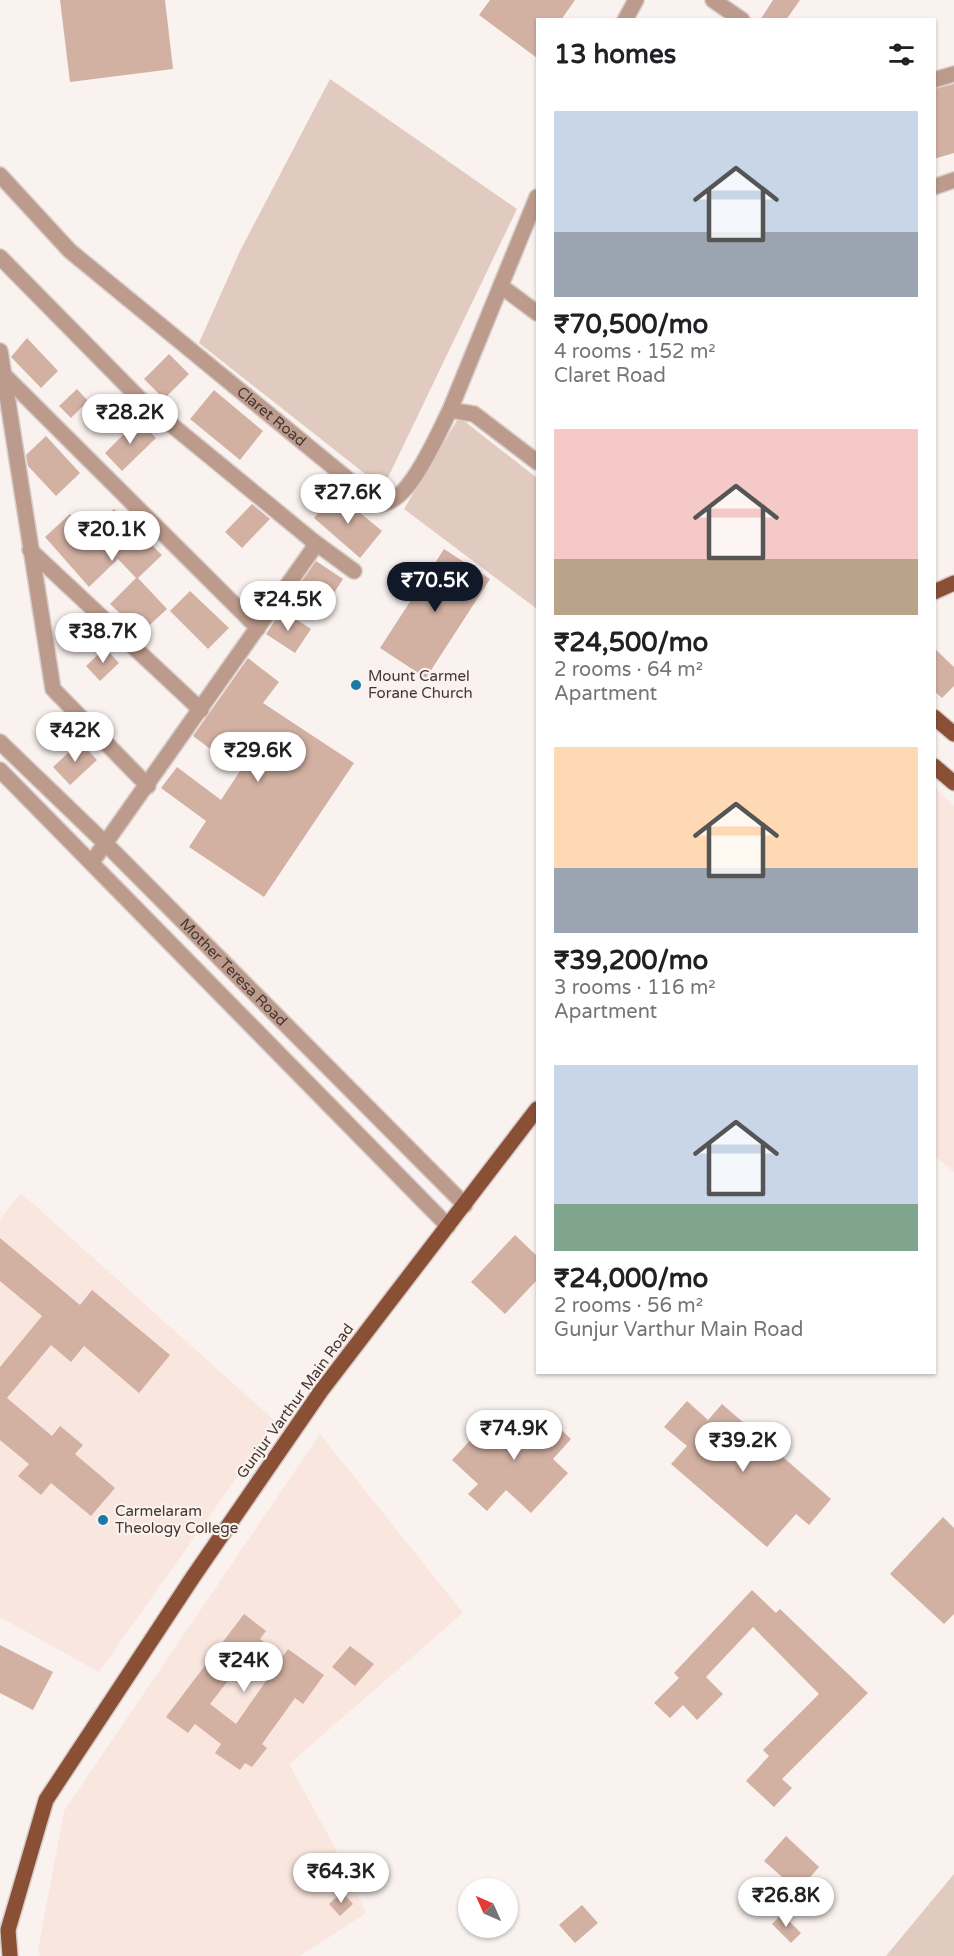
<!DOCTYPE html>
<html lang="en">
<head>
<meta charset="utf-8">
<style>
  :root { --surface:#fff; --page:#f2f2f2; --text:#202124; --muted:#757577; --accent:#111827 }
  body { margin:0; font-family:"Varela Round",sans-serif; background:var(--page); color:var(--text); height:100vh; display:flex; flex-direction:column; font-size:22px; white-space:nowrap }
  * { box-sizing:border-box; margin:0 }
  p { font-size:20px; color:var(--muted) }
  .icon { flex:none; width:33px; height:33px; fill:none; stroke:currentColor; stroke-width:2; stroke-linecap:round; stroke-linejoin:round }
  .map { position:relative; flex:1; overflow:hidden }
  .drawer { position:absolute; left:536px; top:18px; width:400px; height:1356px; display:flex; flex-direction:column; background:var(--surface); border-radius:0px; box-shadow:0 2px 4px #0004 }
  .drawer>* { flex:none }
  .needle { width:39px; rotate:315deg }
  .tools { position:absolute; left:458px; top:1878px; display:grid; gap:12px }
  .tools a { display:grid; place-items:center; width:60px; height:60px; border-radius:50%; background:var(--surface); box-shadow:0 2px 4px #0004; font-size:30px }
  .price { position:absolute; translate:-50% -51px; padding:0 14px; border-radius:21px; background:#fff; color:#222; font-size:20px; line-height:39px; filter:drop-shadow(0 2px 3px #0008) }
  .price::after { content:''; position:absolute; left:50%; top:36px; width:18px; height:14px; margin-left:-9px; background:inherit; clip-path:polygon(0 0,100% 0,50% 100%) }
  .price.selected { background:var(--accent); color:#fff }
  ul { padding:0; list-style:none }
  li { display:grid; align-content:center; gap:12px; height:318px; padding:0 18px }
  li span { display:grid; place-items:center; height:186px; border-radius:0px; color:#555 }
  li>.icon { margin-inline-start:auto }
  span .icon { width:108px; height:108px; fill:#fffc; stroke-width:1 }
  li b { font-size:26px }
  h2 { display:flex; justify-content:space-between; align-items:center; height:72px; padding:0 18px; font-size:26px }
  .map>svg:first-child { display:block }
</style>
</head>
<body>
<div class="map">
<svg width="954" height="1956" viewBox="0 0 954 1956">
  <rect width="100%" height="100%" fill="#faf2ef"/>
  <!-- built -->
  <g fill="#f9e6de">
    <polygon points="935,788 954,806 954,1172 935,1156"/>
    <polygon points="21,1193 276,1422 99,1672 0,1617 0,1219"/>
    <polygon points="320,1434 463,1613 289,1764 333,1844 366,1913 300,1956 40,1956 38,1950 64,1811"/>
  </g>
  <!-- green -->
  <g fill="#e1cabf">
    <polygon points="330,79 517,209 383,488 199,343 240,251"/>
    <polygon points="459,417 537,478 537,609 404,509"/>
    <polygon points="954,1874 954,1956 886,1956"/>
  </g>
  <!-- building -->
  <g fill="#d2b1a3" fill-rule="evenodd">
    <polygon points="60,0 165,0 173,69 70,82"/>
    <polygon points="490,0 575,0 561,20 537,20 537,58 479,15"/>
    <polygon points="773,0 800,0 786,20 760,20"/>
    <polygon points="954,84 954,153 934,159 934,89"/>
    <polygon points="27,338 58,371 41,388 11,357"/>
    <polygon points="169,354 189,374 164,399 144,379"/>
    <polygon points="77,389 88,401 71,418 59,406"/>
    <polygon points="214,390 263,431 240,460 190,419"/>
    <polygon points="138,420 156,438 122,471 105,453"/>
    <polygon points="46,436 80,473 56,496 28,466 26,455"/>
    <polygon points="335,492 382,531 360,558 314,518"/>
    <polygon points="252,504 270,519 242,548 225,532"/>
    <polygon points="114,509 162,555 138,578 167,609 141,633 110,604 136,578 118,559 89,587 45,537 70,514 89,533"/>
    <polygon points="444,549 490,579 426,678 380,648"/>
    <polygon points="316,561 343,579 330,599 302,581"/>
    <polygon points="190,591 229,628 208,649 170,611"/>
    <polygon points="282,610 311,629 295,653 266,634"/>
    <polygon points="105,648 119,663 100,681 86,666"/>
    <polygon points="934,648 954,667 954,686 942,698 934,691"/>
    <polygon points="248,658 279,682 263,703 354,763 264,897 189,847 206,821 161,788 177,767 221,800 240,771 193,736"/>
    <polygon points="80,742 97,760 70,785 53,767"/>
    <polygon points="515,1235 537,1256 537,1280 505,1314 471,1282"/>
    <polygon points="0,1238 80,1305 92,1290 170,1355 139,1393 84,1346 71,1362 51,1345 7,1398 52,1436 60,1426 83,1445 75,1454 115,1488 91,1516 51,1483 41,1495 18,1476 29,1464 0,1440 0,1367 42,1316 0,1281"/>
    <polygon points="687,1401 708,1420 722,1404 831,1499 809,1525 796,1514 767,1547 671,1464 687,1446 664,1427"/>
    <polygon points="498,1410 523,1433 542,1412 571,1439 553,1459 568,1473 531,1513 506,1490 487,1511 468,1494 478,1484 452,1460"/>
    <polygon points="943,1517 954,1528 954,1614 944,1624 890,1574"/>
    <polygon points="752,1590 776,1613 780,1609 868,1693 782,1779 792,1788 774,1807 746,1781 769,1756 763,1750 819,1694 753,1627 706,1677 723,1694 697,1720 683,1705 670,1718 654,1703 679,1678 674,1673"/>
    <path d="M244 1614 266 1631 260 1639 283 1656 288 1649 324 1675 303 1704 295 1698 262 1744 267 1748 252 1767 245 1763 240 1770 215 1753 221 1744 195 1724 188 1733 166 1717ZM244 1660 268 1678 236 1724 210 1704Z"/>
    <polygon points="0,1645 53,1672 33,1710 0,1693"/>
    <polygon points="350,1646 374,1664 355,1686 332,1667"/>
    <polygon points="786,1836 819,1867 798,1891 764,1861"/>
    <polygon points="342,1892 353,1904 340,1916 329,1904"/>
    <polygon points="582,1905 598,1923 575,1943 559,1925"/>
    <polygon points="782,1914 801,1933 791,1943 772,1924"/>
  </g>
  <g fill="none" stroke-linecap="round" stroke-linejoin="round">
    <!-- minor casing -->
    <g stroke="#d6ccc9" stroke-width="18">
      <g id="minor">
        <polyline points="713,0 742,20"/>
        <polyline points="625,20 636,0"/>
        <polyline points="934,80 954,74"/>
        <path id="s1" d="M0 175 70 251 377 503C407 510 438 433 450 410L474 414 537 462"/>
        <polyline points="934,187 954,180"/>
        <polyline points="0,257 140,399 313,541 313,549 92,862"/>
        <polyline points="501,286 537,313"/>
        <polyline points="0,351 53,689 148,786"/>
        <polyline points="4,375 258,628"/>
        <polyline points="450,410 537,197"/>
        <polyline points="313,541 354,571"/>
        <polyline points="30,550 201,710"/>
        <path id="s2" d="M0 742 106 844 465 1205"/>
        <polyline points="0,770 448,1226"/>
      </g>
    </g>
    <!-- major casing -->
    <g stroke="#d6ccc9" stroke-width="18">
      <g id="major">
        <polyline points="934,592 954,583"/>
        <polyline points="934,717 954,734"/>
        <polyline points="934,766 954,783"/>
        <polyline points="10,1956 8,1930 46,1800 193,1577 321,1391 537,1109"/>
      </g>
    </g>
    <!-- minor -->
    <use href="#minor" stroke="#bd9b8c" stroke-width="15"/>
    <!-- major -->
    <use href="#major" stroke="#8a5035" stroke-width="15"/>
  </g>
  <!-- markers -->
  <g fill="#1e78a6" stroke="#faf2ef" stroke-width="2">
    <circle cx="356" cy="685" r="6"/>
    <circle cx="103" cy="1520" r="6"/>
  </g>
  <g text-anchor="middle" dominant-baseline="central" stroke-width="4.5" stroke-linejoin="round" paint-order="stroke">
    <!-- street labels -->
    <g font-size="15" fill="#453630" stroke="#faf2ef">
      <text stroke="none"><textPath href="#s1" startOffset="364">Claret Road</textPath></text>
      <text stroke="none"><textPath href="#s2" startOffset="328">Mother Teresa Road</textPath></text>
      <text transform="translate(295 1401) rotate(-54)">Gunjur Varthur Main Road</text>
    </g>
    <!-- poi labels -->
    <g font-size="15" fill="#453630" stroke="#faf2ef" text-anchor="start">
      <text x="368" y="676">Mount Carmel<tspan x="368" dy="17">Forane Church</tspan></text>
      <text x="115" y="1511">Carmelaram<tspan x="115" dy="17">Theology College</tspan></text>
    </g>
  </g>
</svg>
<div class="tools">
<a><svg class="needle" viewBox="-14 -14 28 28"><path d="M0-13l5 13h-10z" fill="#e53935"/><path d="M0 13l5-13h-10z" fill="#757577"/></svg></a>
</div>
<b class="price" style="left:130px;top:445px">₹28.2K</b>
<b class="price" style="left:348px;top:525px">₹27.6K</b>
<b class="price" style="left:112px;top:562px">₹20.1K</b>
<b class="price selected" style="left:435px;top:613px">₹70.5K</b>
<b class="price" style="left:288px;top:632px">₹24.5K</b>
<b class="price" style="left:103px;top:664px">₹38.7K</b>
<b class="price" style="left:75px;top:763px">₹42K</b>
<b class="price" style="left:258px;top:783px">₹29.6K</b>
<b class="price" style="left:514px;top:1461px">₹74.9K</b>
<b class="price" style="left:743px;top:1473px">₹39.2K</b>
<b class="price" style="left:244px;top:1693px">₹24K</b>
<b class="price" style="left:341px;top:1904px">₹64.3K</b>
<b class="price" style="left:786px;top:1928px">₹26.8K</b>
<section class="drawer">
<h2>13 homes<svg class="icon" aria-label="filters" viewBox="0 0 24 24"><path d="M4 7h16M4 17h16"/><circle cx="9" cy="7" r="2"/><circle cx="15" cy="17" r="2"/></svg></h2>
<ul>
<li><span style="background:linear-gradient(#c9d6e8 65%,#9aa5b1 0)"><svg class="icon" aria-label="home" viewBox="0 0 24 24"><path d="M3 11l9-7 9 7M6 9v11h12V9"/></svg></span><div><b>₹70,500/mo</b><p>4 rooms · 152 m²</p><p>Claret Road</p></div></li>
<li><span style="background:linear-gradient(#f6c9c9 70%,#b9a48a 0)"><svg class="icon" aria-label="home" viewBox="0 0 24 24"><path d="M3 11l9-7 9 7M6 9v11h12V9"/></svg></span><div><b>₹24,500/mo</b><p>2 rooms · 64 m²</p><p>Apartment</p></div></li>
<li><span style="background:linear-gradient(#ffd9b3 65%,#9aa5b1 0)"><svg class="icon" aria-label="home" viewBox="0 0 24 24"><path d="M3 11l9-7 9 7M6 9v11h12V9"/></svg></span><div><b>₹39,200/mo</b><p>3 rooms · 116 m²</p><p>Apartment</p></div></li>
<li><span style="background:linear-gradient(#c9d6e8 75%,#7fa58c 0)"><svg class="icon" aria-label="home" viewBox="0 0 24 24"><path d="M3 11l9-7 9 7M6 9v11h12V9"/></svg></span><div><b>₹24,000/mo</b><p>2 rooms · 56 m²</p><p>Gunjur Varthur Main Road</p></div></li>
</ul>
</section>
</div>
</body>
</html>
